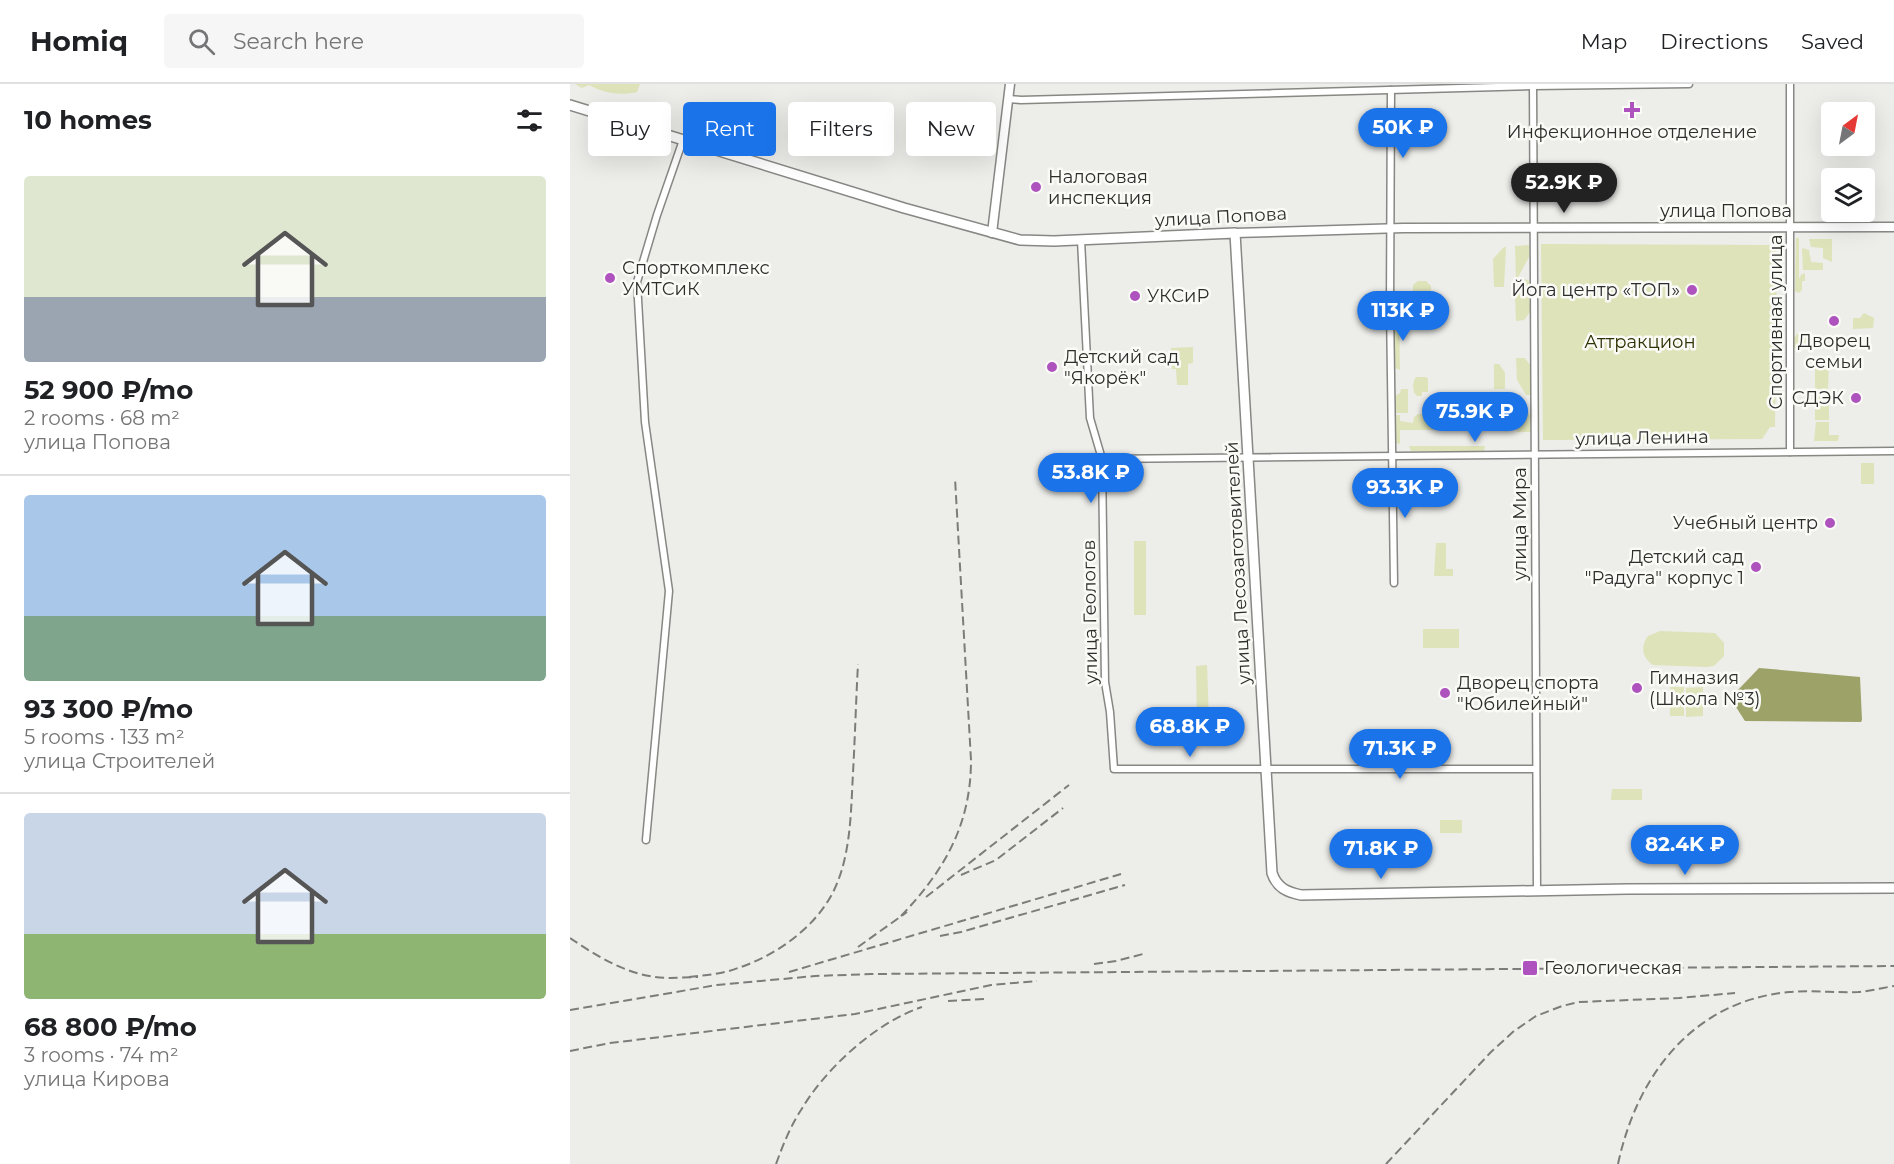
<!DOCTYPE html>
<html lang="en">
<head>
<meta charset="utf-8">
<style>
  :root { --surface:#fff; --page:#f6f6f6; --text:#202124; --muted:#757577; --line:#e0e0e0; --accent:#1a73e8 }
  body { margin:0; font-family:Montserrat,sans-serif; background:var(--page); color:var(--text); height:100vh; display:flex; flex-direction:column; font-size:22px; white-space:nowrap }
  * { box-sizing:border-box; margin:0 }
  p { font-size:20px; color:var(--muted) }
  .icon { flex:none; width:33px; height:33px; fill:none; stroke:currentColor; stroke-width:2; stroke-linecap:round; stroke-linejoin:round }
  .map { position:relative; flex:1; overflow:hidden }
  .details { display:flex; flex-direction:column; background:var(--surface); width:570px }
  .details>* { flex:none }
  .guide { position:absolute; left:18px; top:18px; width:570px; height:54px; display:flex; gap:12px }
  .needle { width:39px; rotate:32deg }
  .buttons { position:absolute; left:1251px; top:18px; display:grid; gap:12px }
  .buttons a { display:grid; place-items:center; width:54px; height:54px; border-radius:6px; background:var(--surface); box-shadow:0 6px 24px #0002; font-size:30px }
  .price { position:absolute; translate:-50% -51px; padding:0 14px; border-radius:21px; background:var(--accent); color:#fff; font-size:20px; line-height:39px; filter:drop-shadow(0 2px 3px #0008) }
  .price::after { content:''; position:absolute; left:50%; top:36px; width:18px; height:14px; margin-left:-9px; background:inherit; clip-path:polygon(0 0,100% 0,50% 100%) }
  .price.current { background:#222; color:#fff }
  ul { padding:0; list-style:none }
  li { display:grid; align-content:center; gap:12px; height:318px; padding:0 24px }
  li+li { border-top:2px solid var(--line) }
  li span { display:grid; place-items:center; height:186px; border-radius:6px; color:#555 }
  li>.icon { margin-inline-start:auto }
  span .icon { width:108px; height:108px; fill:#fffc; stroke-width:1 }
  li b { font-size:26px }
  h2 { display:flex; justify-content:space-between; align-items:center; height:72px; padding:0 24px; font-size:26px }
  .pill { padding:0 21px; border-radius:6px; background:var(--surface); box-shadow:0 6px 24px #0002; font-size:21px; line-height:54px }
  .pill.current { background:var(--accent); color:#fff }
  header { display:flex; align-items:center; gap:36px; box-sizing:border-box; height:84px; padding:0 30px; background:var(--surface); border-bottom:2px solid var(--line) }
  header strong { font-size:28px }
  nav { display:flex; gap:33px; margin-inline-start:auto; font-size:21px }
  .search { width:420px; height:54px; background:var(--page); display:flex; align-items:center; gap:15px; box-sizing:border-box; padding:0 21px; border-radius:6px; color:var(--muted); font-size:22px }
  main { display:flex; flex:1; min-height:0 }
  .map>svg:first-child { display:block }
</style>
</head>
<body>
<header>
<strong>Homiq</strong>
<div class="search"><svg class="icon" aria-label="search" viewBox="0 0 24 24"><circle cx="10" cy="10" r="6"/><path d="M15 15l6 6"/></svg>Search here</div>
<nav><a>Map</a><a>Directions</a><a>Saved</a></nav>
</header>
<main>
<section class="details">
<h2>10 homes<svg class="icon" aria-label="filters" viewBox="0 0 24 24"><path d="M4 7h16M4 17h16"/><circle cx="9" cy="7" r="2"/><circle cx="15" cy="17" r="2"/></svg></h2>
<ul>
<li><span style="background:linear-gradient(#dfe7d0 65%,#9aa5b1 0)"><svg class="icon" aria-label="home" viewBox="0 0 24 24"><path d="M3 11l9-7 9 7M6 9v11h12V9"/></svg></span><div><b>52 900 ₽/mo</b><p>2 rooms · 68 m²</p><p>улица Попова</p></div></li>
<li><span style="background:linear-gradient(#a9c7e8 65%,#7fa58c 0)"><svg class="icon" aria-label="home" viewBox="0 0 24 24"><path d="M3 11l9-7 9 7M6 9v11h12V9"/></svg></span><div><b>93 300 ₽/mo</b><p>5 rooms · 133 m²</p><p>улица Строителей</p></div></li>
<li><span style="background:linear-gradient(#c9d6e8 65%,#8fb573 0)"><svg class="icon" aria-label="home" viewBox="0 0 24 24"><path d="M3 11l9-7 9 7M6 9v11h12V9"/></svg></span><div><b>68 800 ₽/mo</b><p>3 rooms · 74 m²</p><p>улица Кирова</p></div></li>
</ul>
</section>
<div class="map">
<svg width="1324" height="1080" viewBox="0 0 1324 1080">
  <rect width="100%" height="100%" fill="#ededea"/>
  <!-- green -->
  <g fill="#dfe3b9">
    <path d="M5 0H70L67 8C51 12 33 9 19 1L12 4Z"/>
    <polygon points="1226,154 1229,154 1229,195 1231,191 1235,189 1235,197 1232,197 1232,206 1229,209 1225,207"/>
    <polygon points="1239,155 1262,155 1262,178 1253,174 1253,164 1241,163"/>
    <polygon points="971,160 1199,161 1207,168 1205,343 1200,343 1192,355 973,356"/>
    <polygon points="959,161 959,173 946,197 945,162"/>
    <polygon points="934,163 936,163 934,203 924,203 923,175"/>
    <polygon points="1232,164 1239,166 1241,178 1253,179 1253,186 1233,186"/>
    <polygon points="955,195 959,197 960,228 954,236 946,237 945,211"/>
    <polygon points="848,197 856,197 861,202 861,215 857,221 846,220 843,216 843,201"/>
    <polygon points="829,227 830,286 825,284 825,229"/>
    <polygon points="1294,229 1304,234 1303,244 1283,245 1283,234 1290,234"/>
    <polygon points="1227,250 1240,250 1240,266 1224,264 1224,254"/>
    <polygon points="623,263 623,279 618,280 618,301 607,301 606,285 602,285 601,264"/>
    <polygon points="946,274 955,274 960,281 961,311 956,311 947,296"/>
    <polygon points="1245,276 1259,278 1258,305 1245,305"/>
    <polygon points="924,280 929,280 935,289 935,305 924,305"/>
    <path d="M846 293H856L858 295V308H852V312H847C842 308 842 298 846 293Z"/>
    <polygon points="831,305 838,305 838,329 826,329 825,312 830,309"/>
    <polygon points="947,311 961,333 961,348 947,348"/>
    <polygon points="1245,312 1259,313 1259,336 1245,336"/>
    <polygon points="925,313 935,313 937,349 925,337"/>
    <polygon points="848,330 875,330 882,336 899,336 899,346 830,346 830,360 826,359 826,331 830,331 830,337 843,339 844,333"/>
    <polygon points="1246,338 1259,338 1259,351 1269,351 1268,357 1244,357"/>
    <polygon points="839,362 915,362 914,367 841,367"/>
    <rect x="1291" y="379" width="13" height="21"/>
    <rect x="564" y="457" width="12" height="74"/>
    <polygon points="866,459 876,459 876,485 883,485 883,492 864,492"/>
    <rect x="853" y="545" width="36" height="19"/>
    <path d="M1090 547 1145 549 1154 559V572L1144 582 1137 583 1083 581C1072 573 1070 563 1078 552Z"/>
    <polygon points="637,581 639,637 627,637 626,582"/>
    <rect x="1100" y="603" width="14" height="29"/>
    <polygon points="1133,603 1133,632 1116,633 1116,604"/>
    <polygon points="1042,705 1072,705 1072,716 1041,716"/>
    <rect x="870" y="736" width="22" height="13"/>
  </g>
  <!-- water -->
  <polygon fill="#9da269" points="1189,584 1290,593 1292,636 1291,638 1175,637 1166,623 1167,607"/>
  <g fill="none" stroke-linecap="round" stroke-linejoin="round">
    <!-- minor casing -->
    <g stroke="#878784" stroke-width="9">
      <g id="minor">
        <polyline points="963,0 967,807"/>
        <polyline points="1220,0 1220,368"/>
        <polyline points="821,6 820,223 824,499"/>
        <polyline points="438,15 451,16 963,2 1119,0"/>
        <polyline points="511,156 520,334 532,375 535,598 540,628 544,685 965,685"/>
        <polyline points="532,375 1324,367"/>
        <polyline points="76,756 99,507 75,338 67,198 87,131 113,56"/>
      </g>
    </g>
    <!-- tertiary casing -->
    <g stroke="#878784" stroke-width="11">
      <g id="tertiary">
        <polyline points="422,149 440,0"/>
        <polyline points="665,149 833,144 1324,143"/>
      </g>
    </g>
    <!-- secondary casing -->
    <g stroke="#878784" stroke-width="12">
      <path id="secondary" d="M0 21 334 124 450 156 484 157 665 149 702 789C707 804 717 808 731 811L1057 805 1324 804"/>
    </g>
    <!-- minor -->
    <use href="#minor" stroke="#fff" stroke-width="6"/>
    <!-- tertiary -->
    <use href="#tertiary" stroke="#fff" stroke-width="8"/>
    <!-- secondary -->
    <use href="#secondary" stroke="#fff" stroke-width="9"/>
    <!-- rail -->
    <g stroke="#7c7c7a" stroke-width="2" stroke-dasharray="9 4.5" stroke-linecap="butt">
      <polyline points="391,791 426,776 493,724"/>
      <polyline points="356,813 499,701"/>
      <path d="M331 832C375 786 401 740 401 676L385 394"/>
      <polyline points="370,852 391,848 555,801"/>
      <path d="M0 854C25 871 54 889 85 893 100 895 114 893 128 893"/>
      <polyline points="288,863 337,828"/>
      <polyline points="524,880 546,877 573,870"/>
      <polyline points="219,888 551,790"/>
      <path d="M119 893C136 891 153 890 168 884 210 870 252 839 268 797 281 763 281 725 283 689 285 653 286 616 288 580"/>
      <polyline points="378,917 414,915"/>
      <polyline points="0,926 147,901 245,892 301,890 1324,882"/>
      <polyline points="0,967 40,959 285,930 421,901 467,897"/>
      <path d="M206 1080C213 1061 220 1043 231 1026 256 984 305 939 352 923"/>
      <polyline points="816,1080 921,968 944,947 966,932 992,922 1009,918 1109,914 1165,909"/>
      <path d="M1048 1080C1067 991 1123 917 1219 908 1242 906 1265 909 1288 908 1300 907 1312 904 1324 902"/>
    </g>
  </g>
  <!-- markers -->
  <g fill="#ae52bd" stroke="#fafbf7" stroke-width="2">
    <path d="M1059 17h6v6h6v6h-6v6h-6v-6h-6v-6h6z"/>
    <circle cx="466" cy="103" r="6"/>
    <circle cx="40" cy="194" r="6"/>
    <circle cx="1122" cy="206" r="6"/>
    <circle cx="565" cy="212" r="6"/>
    <circle cx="1264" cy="237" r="6"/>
    <circle cx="482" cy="283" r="6"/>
    <circle cx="1286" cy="314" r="6"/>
    <circle cx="1260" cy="439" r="6"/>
    <circle cx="1186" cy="483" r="6"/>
    <circle cx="1067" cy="604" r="6"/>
    <circle cx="875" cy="609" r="6"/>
    <rect x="952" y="876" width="16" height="16" rx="3"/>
  </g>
  <g text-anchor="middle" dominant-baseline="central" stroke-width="5" stroke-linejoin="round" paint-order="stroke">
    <!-- poi labels -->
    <g font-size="18" fill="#2d2d2c" stroke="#fafbf7" text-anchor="start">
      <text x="1062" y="48" text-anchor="middle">Инфекционное отделение</text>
      <text x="478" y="93">Налоговая<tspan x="478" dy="21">инспекция</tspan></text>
      <text x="52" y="184">Спорткомплекс<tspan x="52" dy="21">УМТСиК</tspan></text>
      <text x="1110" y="206" text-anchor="end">Йога центр «ТОП»</text>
      <text x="577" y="212">УКСиР</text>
      <text x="1264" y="257" text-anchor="middle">Дворец<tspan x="1264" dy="21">семьи</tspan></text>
      <text x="494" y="273">Детский сад<tspan x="494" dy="21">"Якорёк"</tspan></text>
      <text x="1274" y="314" text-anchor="end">СДЭК</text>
      <text x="1248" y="439" text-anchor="end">Учебный центр</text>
      <text x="1174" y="473" text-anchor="end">Детский сад<tspan x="1174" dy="21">"Радуга" корпус 1</tspan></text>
      <text x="1079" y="594">Гимназия<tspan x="1079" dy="21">(Школа №3)</tspan></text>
      <text x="887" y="599">Дворец спорта<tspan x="887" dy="21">"Юбилейный"</tspan></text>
      <text x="974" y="884">Геологическая</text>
    </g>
    <!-- street labels -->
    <g font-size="18" fill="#2d2d2c" stroke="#fafbf7">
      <text x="1156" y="127">улица Попова</text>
      <text transform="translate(651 133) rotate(-3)">улица Попова</text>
      <text transform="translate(1206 238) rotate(-90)">Спортивная улица</text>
      <text transform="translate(1072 354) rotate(-1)">улица Ленина</text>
      <text transform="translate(950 440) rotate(-90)">улица Мира</text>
      <text transform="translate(668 479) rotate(-93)">улица Лесозаготовителей</text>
      <text transform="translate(520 528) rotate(-91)">улица Геологов</text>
    </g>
    <!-- park labels -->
    <g font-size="18" fill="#303204" stroke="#fafbf7">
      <text x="1070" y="258">Аттракцион</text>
    </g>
  </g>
</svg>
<div class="buttons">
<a><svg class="needle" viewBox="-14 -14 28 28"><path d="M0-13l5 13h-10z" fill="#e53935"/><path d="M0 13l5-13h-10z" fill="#757577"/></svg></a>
<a><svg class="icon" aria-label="layers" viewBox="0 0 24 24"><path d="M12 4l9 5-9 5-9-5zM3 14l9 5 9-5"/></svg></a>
</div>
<b class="price" style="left:833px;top:75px">50K ₽</b>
<b class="price current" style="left:994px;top:130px">52.9K ₽</b>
<b class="price" style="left:833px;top:258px">113K ₽</b>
<b class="price" style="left:905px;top:359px">75.9K ₽</b>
<b class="price" style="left:521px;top:420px">53.8K ₽</b>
<b class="price" style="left:835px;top:435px">93.3K ₽</b>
<b class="price" style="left:620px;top:674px">68.8K ₽</b>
<b class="price" style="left:830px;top:696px">71.3K ₽</b>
<b class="price" style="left:1115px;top:792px">82.4K ₽</b>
<b class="price" style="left:811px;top:796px">71.8K ₽</b>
<div class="guide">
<a class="pill">Buy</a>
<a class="pill current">Rent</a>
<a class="pill">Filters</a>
<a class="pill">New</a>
</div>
</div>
</main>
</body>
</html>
